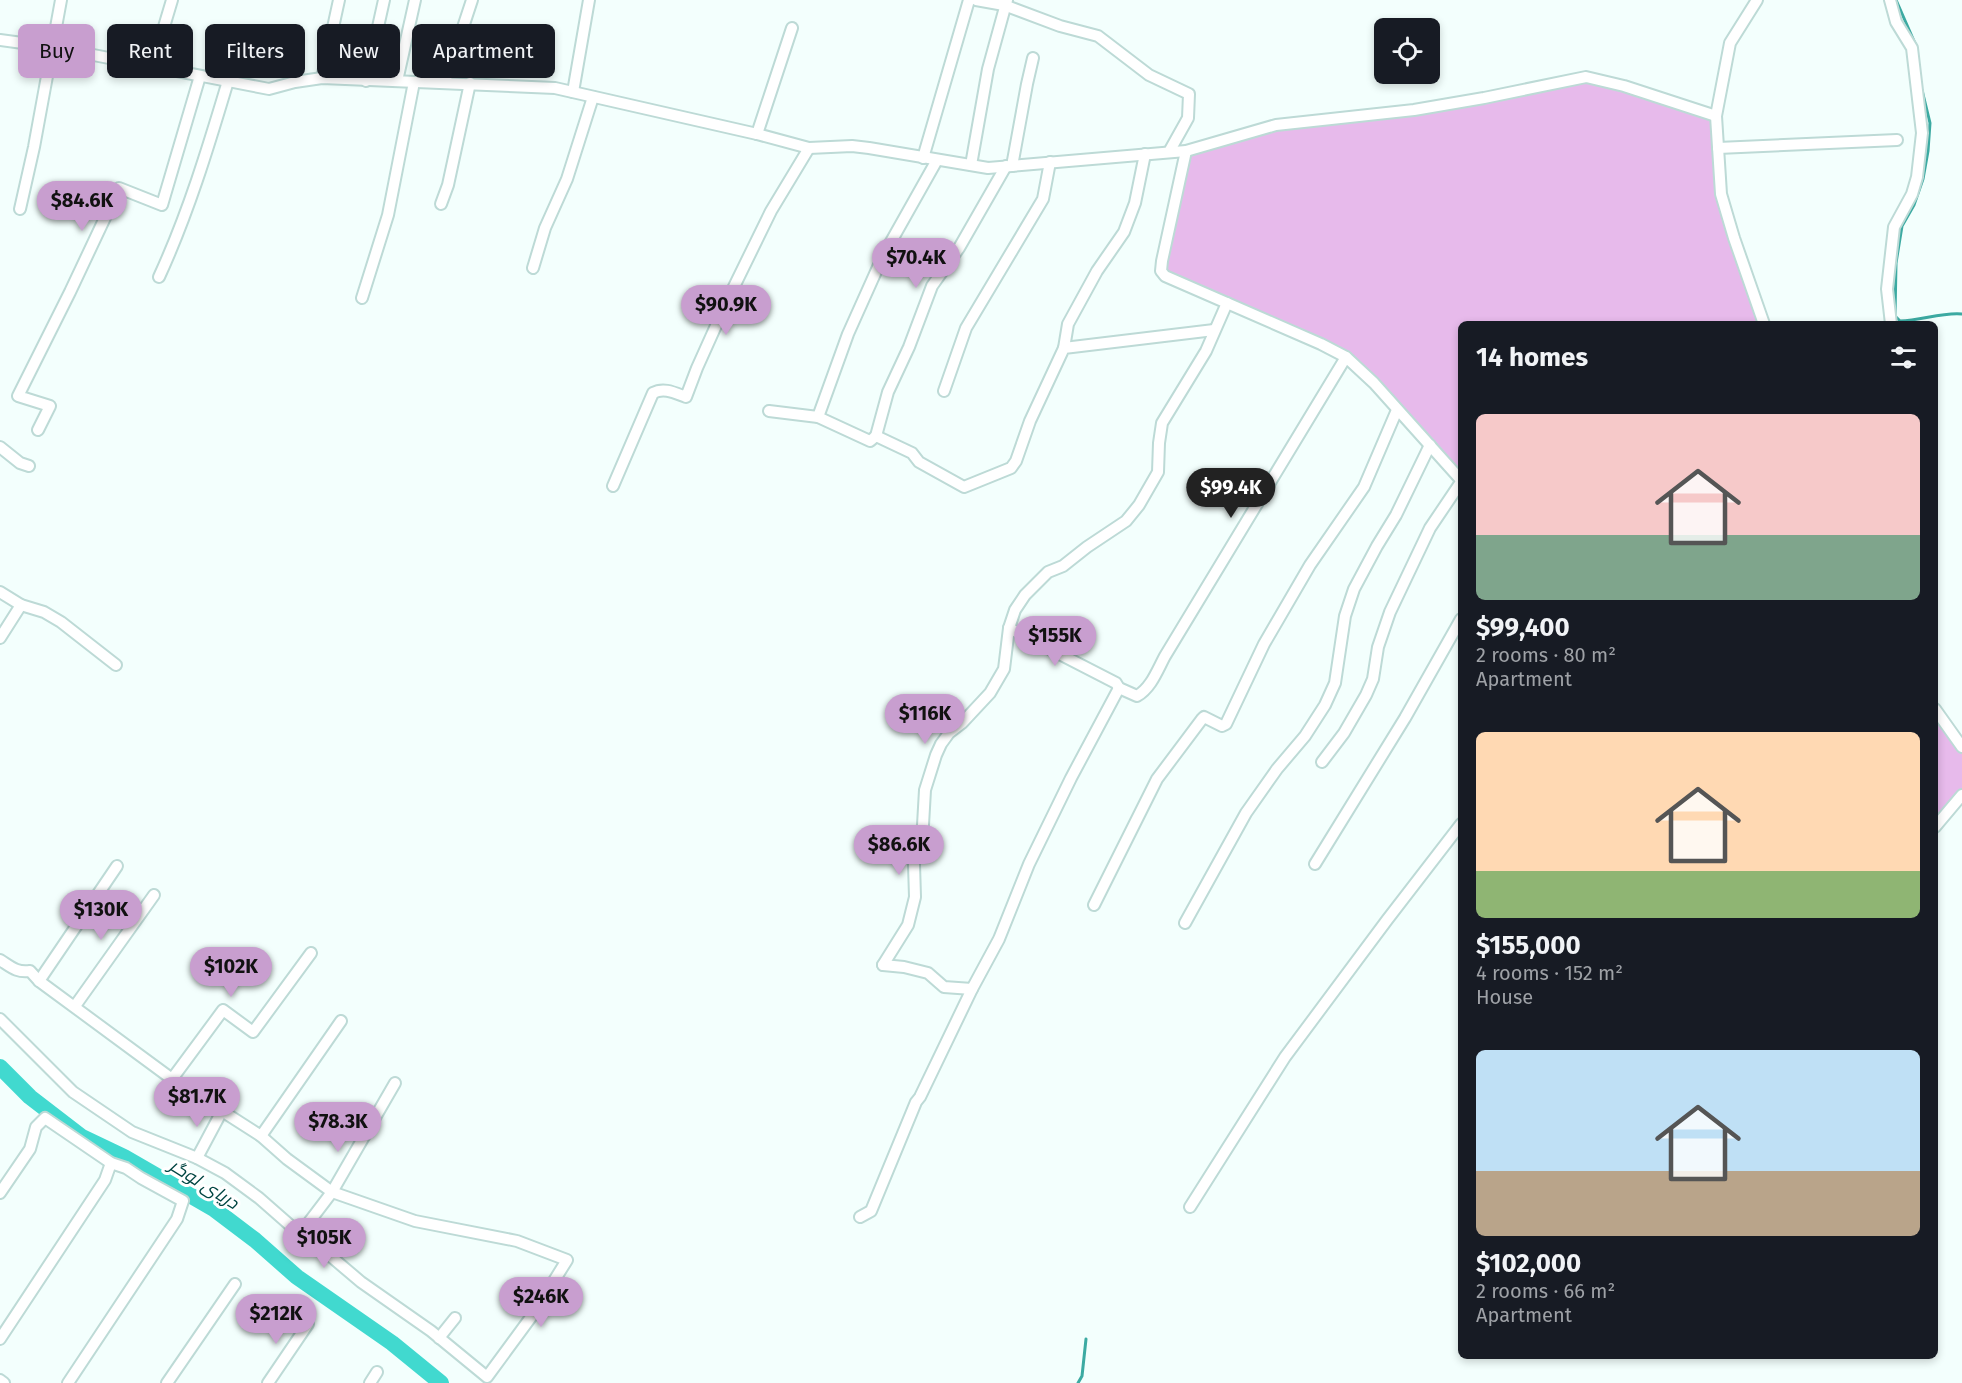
<!DOCTYPE html>
<html lang="en">
<head>
<meta charset="utf-8">
<style>
  :root { --surface:#171b24; --page:#20242c; --text:#f1f3f6; --muted:#9ea1a6; --accent:#c89ecf }
  body { margin:0; font-family:"Fira Sans",Cairo,sans-serif; background:var(--page); color:var(--text); height:100vh; display:flex; flex-direction:column; font-size:22px; white-space:nowrap }
  * { box-sizing:border-box; margin:0 }
  p { font-size:20px; color:var(--muted) }
  .icon { flex:none; width:33px; height:33px; fill:none; stroke:currentColor; stroke-width:2; stroke-linecap:round; stroke-linejoin:round }
  .map { position:relative; flex:1; overflow:hidden }
  .drawer { position:absolute; left:1458px; top:321px; width:480px; height:1038px; display:flex; flex-direction:column; background:var(--surface); border-radius:9px; box-shadow:0 3px 9px #0003 }
  .drawer>* { flex:none }
  .hud { position:absolute; left:18px; top:24px; width:570px; height:54px; display:flex; gap:12px }
  .controls { position:absolute; left:1374px; top:18px; display:grid; gap:12px }
  .controls a { display:grid; place-items:center; width:66px; height:66px; border-radius:9px; background:var(--surface); box-shadow:0 3px 9px #0003; font-size:30px }
  .price { position:absolute; translate:-50% -51px; padding:0 14px; border-radius:21px; background:var(--accent); color:#111; font-size:20px; line-height:39px; filter:drop-shadow(0 2px 3px #0008) }
  .price::after { content:''; position:absolute; left:50%; top:36px; width:18px; height:14px; margin-left:-9px; background:inherit; clip-path:polygon(0 0,100% 0,50% 100%) }
  .price.selected { background:#222; color:#fff }
  ul { padding:0; list-style:none }
  li { display:grid; align-content:center; gap:12px; height:318px; padding:0 18px }
  li span { display:grid; place-items:center; height:186px; border-radius:9px; color:#555 }
  li>.icon { margin-inline-start:auto }
  span .icon { width:108px; height:108px; fill:#fffc; stroke-width:1 }
  li b { font-size:26px }
  h2 { display:flex; justify-content:space-between; align-items:center; height:72px; padding:0 18px; font-size:26px }
  .tag { padding:0 21px; border-radius:9px; background:var(--surface); box-shadow:0 3px 9px #0003; font-size:21px; line-height:54px }
  .tag.selected { background:var(--accent); color:#111 }
  .map>svg:first-child { display:block }
</style>
</head>
<body>
<div class="map">
<svg width="1962" height="1383" viewBox="0 0 1962 1383">
  <rect width="100%" height="100%" fill="#f3fffd"/>
  <!-- green -->
  <g fill="#e7baeb">
    <polygon points="1586,77 1716,116 1721,194 1764,324 1461,324 1461,480 1346,357 1165,276 1186,151 1254,131 1414,110"/>
    <polygon points="1935,709 1962,747 1962,795 1935,827"/>
  </g>
  <g fill="none" stroke-linecap="round" stroke-linejoin="round">
    <!-- stream -->
    <g stroke="#3caaa2" stroke-width="3">
      <polyline points="1896,0 1917,48"/>
      <path d="M1922 90 1930 123 1928 151 1923 179 1914 205 1902 226 1896 263 1895 316 1900 321C1921 321 1941 312 1962 314"/>
      <polyline points="1078,1383 1082,1376 1086,1339"/>
    </g>
    <!-- river -->
    <polyline stroke="#41d9cf" stroke-width="16" points="0,1067 30,1097 82,1137 124,1157 214,1209 255,1240 297,1277 392,1343 441,1383"/>
    <!-- street casing -->
    <g stroke="#bddad6" stroke-width="14">
      <g id="street">
        <polyline points="976,0 1004,5 1060,26 1098,36 1149,75 1189,94 1188,118 1169,152"/>
        <polyline points="1757,0 1730,43 1716,116 1721,194 1734,238 1764,324"/>
        <polyline points="1890,0 1896,22 1912,48 1922,133 1917,177 1912,194 1894,227 1887,289 1891,324"/>
        <polyline points="0,40 52,47 269,89 295,82 322,78 555,88 757,134 809,148 852,146 869,148 988,168 1186,151 1276,125 1414,110 1484,98 1586,77 1624,86 1716,116"/>
        <polyline points="152,67 172,0"/>
        <polyline points="322,78 339,0"/>
        <polyline points="366,81 384,0"/>
        <polyline points="397,81 415,0"/>
        <polyline points="445,82 472,0"/>
        <polyline points="573,92 589,0"/>
        <polyline points="757,134 792,28"/>
        <polyline points="1718,148 1897,140"/>
        <polyline points="1186,151 1162,261 1161,271 1165,276 1321,344 1346,357 1374,383 1461,480"/>
        <polyline points="923,158 969,0"/>
        <polyline points="971,165 988,69 1007,0"/>
        <polyline points="1012,166 1027,84 1033,58"/>
        <polyline points="441,204 448,185 470,83"/>
        <polyline points="20,209 34,147 61,0"/>
        <polyline points="533,268 545,228 567,179 593,97"/>
        <path d="M159 277C188 214 208 148 228 81"/>
        <polyline points="362,298 388,215 414,82"/>
        <polyline points="1064,348 1068,324 1097,271 1124,232 1135,203 1145,154"/>
        <polyline points="944,391 966,328 1043,199 1050,162"/>
        <polyline points="769,411 818,417 870,441 876,436 912,453 919,462 964,487 1011,468 1016,461 1030,421 1064,348 1214,330"/>
        <polyline points="818,417 848,334 883,256 937,160"/>
        <polyline points="38,430 50,406 18,396 70,292 119,188 162,205 200,76"/>
        <polyline points="876,436 888,392 909,347 932,286 959,248 1006,166"/>
        <polyline points="0,447 20,463 29,466"/>
        <path d="M613 486 653 393C664 387 675 393 686 397L697 368 728 299 771 211 809 148"/>
        <polyline points="0,592 21,605 44,612 61,622 116,665"/>
        <path d="M1009 628 1116 683 1119 688 1137 696C1151 688 1157 671 1165 656L1346 357"/>
        <polyline points="0,638 21,605"/>
        <polyline points="1935,709 1962,747"/>
        <polyline points="1322,762 1344,733 1366,695 1373,679 1378,647 1390,612 1430,528 1461,482"/>
        <polyline points="1935,827 1962,795"/>
        <polyline points="1315,864 1405,718 1461,619"/>
        <polyline points="1094,905 1157,779 1202,719 1204,717 1222,726 1226,724 1264,644 1310,565 1364,487 1397,410"/>
        <polyline points="1185,923 1246,813 1277,769 1305,736 1325,705 1335,683 1345,616 1354,589 1377,546 1396,515 1430,445"/>
        <path d="M0 960C11 967 17 973 30 971L39 981 172 1079 261 1136 287 1159 332 1192 415 1221 517 1241 567 1260 534 1313 487 1377 431 1331 361 1282 328 1254 300 1234 259 1198 225 1173 197 1158 132 1132 73 1092 0 1019"/>
        <polyline points="883,965 908,925 915,897 914,864 923,825 925,790 936,755 941,744 949,733 962,723 990,693 1004,669 1009,628 1015,610 1025,595 1048,572 1063,566 1087,547 1126,521 1139,505 1158,472 1159,443 1162,423 1206,351 1227,303"/>
        <polyline points="883,965 904,967 928,973 944,987 972,989"/>
        <polyline points="39,981 117,866"/>
        <polyline points="75,1006 154,895"/>
        <polyline points="172,1079 223,1010 253,1032 311,953"/>
        <polyline points="261,1136 341,1021"/>
        <polyline points="197,1158 222,1111"/>
        <polyline points="0,1193 30,1149 36,1127 45,1118 111,1163 126,1168 141,1178 183,1201 177,1219 68,1383"/>
        <polyline points="1190,1207 1285,1057 1387,920 1461,824"/>
        <polyline points="860,1217 871,1211 916,1102 920,1097 972,989 999,939 1029,864 1071,778 1119,688"/>
        <polyline points="300,1234 332,1192 395,1083"/>
        <polyline points="439,1338 455,1318"/>
        <polyline points="0,1339 105,1180 111,1163"/>
        <polyline points="0,1380 4,1383"/>
        <polyline points="167,1383 235,1284"/>
        <polyline points="268,1383 308,1324"/>
        <polyline points="370,1383 377,1372"/>
      </g>
    </g>
    <!-- street -->
    <use href="#street" stroke="#fff" stroke-width="10"/>
  </g>
  <g text-anchor="middle" dominant-baseline="central" stroke-width="6" stroke-linejoin="round" paint-order="stroke">
    <!-- water labels -->
    <g font-size="18" font-style="italic" fill="#004542" stroke="#fff">
      <text transform="translate(204 1184) rotate(32)">دریای لوگر</text>
    </g>
  </g>
</svg>
<div class="controls">
<a><svg class="icon" aria-label="locate" viewBox="0 0 24 24"><circle cx="12" cy="12" r="6"/><path d="M12 2v4M12 18v4M2 12h4M18 12h4"/></svg></a>
</div>
<b class="price" style="left:82px;top:232px">$84.6K</b>
<b class="price" style="left:916px;top:289px">$70.4K</b>
<b class="price" style="left:726px;top:336px">$90.9K</b>
<b class="price selected" style="left:1231px;top:519px">$99.4K</b>
<b class="price" style="left:1055px;top:667px">$155K</b>
<b class="price" style="left:925px;top:745px">$116K</b>
<b class="price" style="left:899px;top:876px">$86.6K</b>
<b class="price" style="left:101px;top:941px">$130K</b>
<b class="price" style="left:231px;top:998px">$102K</b>
<b class="price" style="left:197px;top:1128px">$81.7K</b>
<b class="price" style="left:338px;top:1153px">$78.3K</b>
<b class="price" style="left:324px;top:1269px">$105K</b>
<b class="price" style="left:541px;top:1328px">$246K</b>
<b class="price" style="left:276px;top:1345px">$212K</b>
<div class="hud">
<a class="tag selected">Buy</a>
<a class="tag">Rent</a>
<a class="tag">Filters</a>
<a class="tag">New</a>
<a class="tag">Apartment</a>
</div>
<section class="drawer">
<h2>14 homes<svg class="icon" aria-label="filters" viewBox="0 0 24 24"><path d="M4 7h16M4 17h16"/><circle cx="9" cy="7" r="2"/><circle cx="15" cy="17" r="2"/></svg></h2>
<ul>
<li><span style="background:linear-gradient(#f6c9c9 65%,#7fa58c 0)"><svg class="icon" aria-label="home" viewBox="0 0 24 24"><path d="M3 11l9-7 9 7M6 9v11h12V9"/></svg></span><div><b>$99,400</b><p>2 rooms · 80 m²</p><p>Apartment</p></div></li>
<li><span style="background:linear-gradient(#ffd9b3 75%,#8fb573 0)"><svg class="icon" aria-label="home" viewBox="0 0 24 24"><path d="M3 11l9-7 9 7M6 9v11h12V9"/></svg></span><div><b>$155,000</b><p>4 rooms · 152 m²</p><p>House</p></div></li>
<li><span style="background:linear-gradient(#bfe0f5 65%,#b9a48a 0)"><svg class="icon" aria-label="home" viewBox="0 0 24 24"><path d="M3 11l9-7 9 7M6 9v11h12V9"/></svg></span><div><b>$102,000</b><p>2 rooms · 66 m²</p><p>Apartment</p></div></li>
</ul>
</section>
</div>
</body>
</html>
